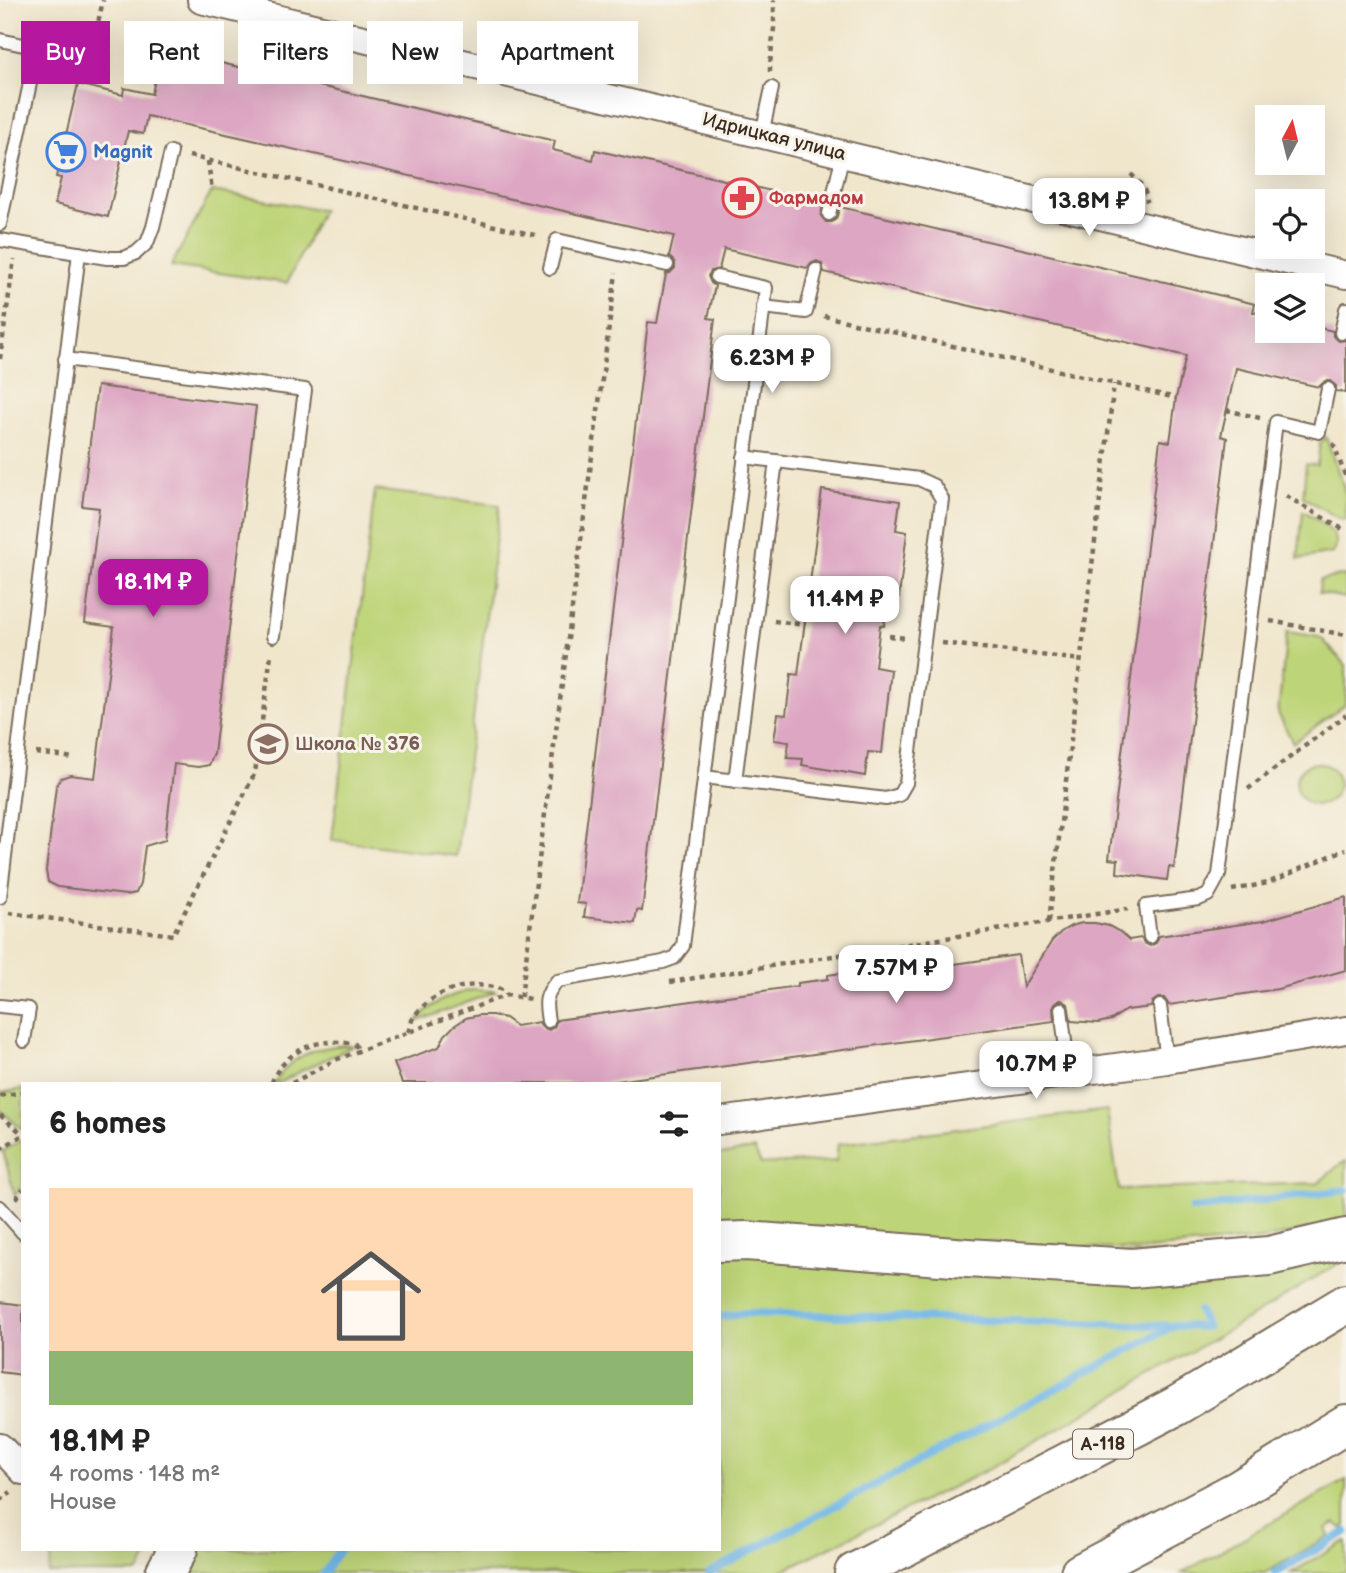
<!DOCTYPE html>
<html lang="en">
<head>
<meta charset="utf-8">
<style>
  :root { --surface:#fff; --page:#f6f6f6; --text:#222; --muted:#767676; --accent:#b5179e }
  body { margin:0; font-family:"Balsamiq Sans",sans-serif; background:var(--page); color:var(--text); height:100vh; display:flex; flex-direction:column; font-size:26px; white-space:nowrap }
  * { box-sizing:border-box; margin:0 }
  p { font-size:23px; color:var(--muted) }
  .icon { flex:none; width:38px; height:38px; fill:none; stroke:currentColor; stroke-width:2; stroke-linecap:round; stroke-linejoin:round }
  .map { position:relative; flex:1; overflow:hidden }
  .side { position:absolute; left:21px; top:1082px; width:700px; height:469px; display:flex; flex-direction:column; background:var(--surface); border-radius:0px; box-shadow:0 7px 28px #0002 }
  .side>* { flex:none }
  .banner { position:absolute; left:21px; top:21px; width:700px; height:63px; display:flex; gap:14px }
  .needle { width:46px; rotate:7deg }
  .tools { position:absolute; left:1255px; top:105px; display:grid; gap:14px }
  .tools a { display:grid; place-items:center; width:70px; height:70px; border-radius:0px; background:var(--surface); box-shadow:0 7px 28px #0002; font-size:35px }
  .price { position:absolute; translate:-50% -60px; padding:0 16px; border-radius:14px; background:#fff; color:#222; font-size:23px; line-height:46px; filter:drop-shadow(0 2px 4px #0008) }
  .price::after { content:''; position:absolute; left:50%; top:42px; width:21px; height:16px; margin-left:-10px; background:inherit; clip-path:polygon(0 0,100% 0,50% 100%) }
  .price.on { background:var(--accent); color:#fff }
  ul { padding:0; list-style:none }
  li { display:grid; align-content:center; gap:14px; height:371px; padding:0 28px }
  li span { display:grid; place-items:center; height:217px; border-radius:0px; color:#555 }
  li>.icon { margin-inline-start:auto }
  span .icon { width:126px; height:126px; fill:#fffc; stroke-width:1 }
  li b { font-size:30px }
  h2 { display:flex; justify-content:space-between; align-items:center; height:84px; padding:0 28px; font-size:30px }
  .chip { padding:0 24px; border-radius:0px; background:var(--surface); box-shadow:0 7px 28px #0002; font-size:24px; line-height:63px }
  .chip.on { background:var(--accent); color:#fff }
  .map>svg:first-child { display:block }
</style>
</head>
<body>
<div class="map">
<svg width="1346" height="1573" viewBox="0 0 1346 1573">
  <rect width="100%" height="100%" fill="#f7f3e8"/>
  <filter id="ink" filterUnits="userSpaceOnUse"><feTurbulence type="fractalNoise" baseFrequency=".0143" numOctaves="2"/><feDisplacementMap in="SourceGraphic" scale="14" xChannelSelector="R" yChannelSelector="G"/><feConvolveMatrix kernelMatrix="1 2 1 2 8 2 1 2 1" color-interpolation-filters="sRGB"/></filter>
  <filter id="wash" filterUnits="userSpaceOnUse"><feTurbulence type="fractalNoise" baseFrequency=".00686" numOctaves="4" result="noise"/><feDisplacementMap in="SourceGraphic" scale="28" xChannelSelector="R" yChannelSelector="G"/><feGaussianBlur stdDeviation="1.57" result="paint"/><feColorMatrix in="noise" values="0 0 0 0 0 0 0 0 0 0 0 0 0 0 0 0 0 1.4 0 .05"/><feComposite in="paint" operator="in"/></filter>
  <g filter="url(#wash)">
    <rect width="100%" height="100%" fill="#f0e6cc"/>
    <!-- green -->
    <g fill="#bed478" stroke="#7c7f4b" stroke-width="2">
      <polygon points="212,191 322,210 287,283 171,266"/>
      <polygon points="1326,437 1346,494 1346,519 1344,520 1338,518 1303,497 1306,464 1317,465 1320,443"/>
      <polygon points="375,490 500,505 456,856 332,840"/>
      <path d="M1303 511C1316 519 1346 534 1333 553L1298 559Z"/>
      <polygon points="1346,575 1346,598 1319,593 1320,580"/>
      <polygon points="1287,632 1314,636 1321,638 1346,665 1346,704 1293,743 1278,713"/>
      <circle cx="1317" cy="784" r="21"/>
      <path d="M472 990 497 991 416 1022C431 1003 449 995 472 990Z"/>
      <path d="M344 1045 353 1046 299 1072 279 1083H275C289 1056 316 1047 344 1045Z"/>
      <polygon points="23,1089 23,1130 0,1110 0,1093"/>
      <polygon points="1107,1110 1119,1190 1318,1183 1339,1165 1346,1161 1346,1221 1264,1239 1134,1250 917,1239 777,1222 719,1220 719,1155 754,1149 761,1164 836,1161 838,1144"/>
      <polygon points="23,1139 23,1184 15,1196 3,1151"/>
      <polygon points="719,1254 1343,1254 1339,1263 1256,1314 987,1470 777,1573 182,1573 193,1549 719,1549"/>
      <polygon points="1346,1480 1346,1526 1343,1528 1335,1523 1326,1528 1329,1536 1265,1573 1182,1573"/>
      <polygon points="1346,1541 1346,1571 1343,1573 1291,1573"/>
      <polygon points="49,1549 151,1549 139,1573 48,1573 51,1559"/>
    </g>
    <g fill="none" stroke-linecap="round" stroke-linejoin="round">
      <!-- stream -->
      <g stroke="#6fb6e6" stroke-width="8">
        <polyline points="1192,1209 1346,1190"/>
        <polyline points="719,1317 746,1313 1207,1327 1199,1311"/>
        <polyline points="324,1573 340,1549"/>
        <polyline points="709,1573 1175,1325"/>
        <polyline points="1275,1573 1346,1532"/>
      </g>
    </g>
    <g id="blocks">
      <!-- building -->
      <g fill="#dda6c2">
        <polygon points="174,52 555,141 553,150 593,160 595,150 823,203 821,216 826,222 832,222 836,219 840,207 1165,282 1255,304 1253,312 1267,315 1267,331 1312,331 1312,326 1333,331 1333,336 1339,341 1346,340 1346,393 1336,391 1336,386 1330,381 1325,381 1319,387 1236,368 1221,436 1227,438 1174,868 1169,867 1167,880 1117,873 1118,860 1109,859 1160,440 1170,442 1176,398 1186,356 824,272 822,264 817,261 810,264 807,268 724,249 719,269 711,271 708,276 711,283 715,286 708,318 715,319 642,911 637,910 635,923 584,917 586,904 577,903 648,322 657,323 666,274 670,273 675,268 675,262 669,257 674,236 147,116 143,134 128,131 108,217 55,204 61,178 56,177 78,84 123,95 124,88 152,94 158,65 170,67"/>
        <polygon points="97,386 256,406 214,754 209,765 198,767 174,764 165,840 145,846 140,884 136,893 126,895 58,887 48,882 46,871 56,786 61,778 70,775 95,778 114,627 85,623 99,508 82,506"/>
        <polygon points="822,490 900,501 896,530 907,532 897,613 886,612 884,626 880,625 875,667 891,670 882,753 868,752 865,776 802,765 803,759 787,758 789,742 774,740 778,714 786,715 791,674 798,675"/>
        <polygon points="1346,897 1346,970 1278,989 1169,1005 1164,998 1158,998 1152,1002 1151,1007 1126,1010 1111,1020 1098,1023 1071,1021 1068,1004 1061,1000 1055,1003 1053,1006 1054,1021 602,1083 402,1083 394,1063 439,1047 445,1035 454,1026 466,1018 479,1015 492,1015 505,1018 516,1026 539,1022 542,1027 549,1030 554,1027 557,1020 798,986 798,983 828,979 828,975 853,971 854,975 884,971 884,974 1018,955 1023,987 1052,941 1061,932 1071,926 1082,923 1095,923 1109,926 1120,932 1129,940 1141,938 1144,943 1150,946 1156,943 1159,936 1263,921"/>
        <polygon points="0,1302 23,1305 23,1375 0,1372"/>
      </g>
    </g>
  </g>
  <g filter="url(#ink)">
    <use href="#blocks" fill-opacity="0" stroke="#7a6c5b" stroke-width="2"/>
    <g fill="none" stroke-linecap="round" stroke-linejoin="round">
      <!-- lane casing -->
      <g stroke="#7a6c5b" stroke-width="16">
        <g id="lane">
          <polyline points="0,40 37,48"/>
          <polyline points="762,134 772,88"/>
          <polyline points="829,214 843,154"/>
          <polyline points="0,224 42,27"/>
          <polyline points="0,240 107,258 124,258 136,253 147,243 153,227 171,152"/>
          <polyline points="550,268 557,240 667,265"/>
          <polyline points="763,307 806,312 816,270"/>
          <polyline points="1341,333 1346,309"/>
          <polyline points="65,359 305,390 273,636"/>
          <polyline points="704,777 886,799 899,795 906,783 942,499 934,486 919,479 744,457"/>
          <polyline points="735,781 776,461"/>
          <polyline points="0,897 79,253"/>
          <polyline points="1150,937 1146,906 1199,899 1208,895 1219,875 1276,422 1319,432 1328,389"/>
          <polyline points="0,1006 29,1009 24,1041"/>
          <polyline points="1160,1006 1167,1060"/>
          <polyline points="1061,1009 1069,1073"/>
          <path d="M548 1021C545 1003 544 996 557 981L663 962 674 958 683 946 766 288 717 277"/>
          <polyline points="0,1207 23,1233"/>
        </g>
      </g>
      <!-- street casing -->
      <g stroke="#7a6c5b" stroke-width="30">
        <g id="street">
          <polyline points="201,0 1346,275"/>
          <polyline points="719,1121 1167,1060 1346,1030"/>
          <polyline points="0,1447 23,1471"/>
        </g>
      </g>
      <!-- highway casing -->
      <g stroke="#7a6c5b" stroke-width="42">
        <g id="highway">
          <polyline points="719,1242 746,1241 967,1258 1132,1268 1269,1256 1346,1238"/>
          <polyline points="165,1573 178,1549"/>
          <polyline points="854,1573 1176,1406 1346,1304"/>
          <polyline points="1080,1573 1240,1489 1346,1424"/>
        </g>
      </g>
      <!-- path -->
      <g stroke="#7a6c5b" stroke-width="4.5" stroke-dasharray="5 5" stroke-linecap="butt">
        <polyline points="58,49 59,47 91,55 103,0"/>
        <polyline points="770,72 770,64 774,28 774,0"/>
        <polyline points="189,156 539,236"/>
        <polyline points="208,161 212,191"/>
        <path d="M1131 174C1139 182 1147 190 1147 202"/>
        <polyline points="824,316 1176,398"/>
        <polyline points="0,359 14,259"/>
        <polyline points="1226,410 1260,418"/>
        <polyline points="1333,443 1346,478"/>
        <polyline points="1286,496 1346,531"/>
        <polyline points="774,621 805,625"/>
        <polyline points="1270,621 1346,635"/>
        <polyline points="889,636 906,638"/>
        <polyline points="942,643 1081,660"/>
        <polyline points="36,753 74,758"/>
        <polyline points="1248,789 1346,715"/>
        <polyline points="1232,890 1268,883 1346,849"/>
        <polyline points="9,913 173,935 255,773 271,654"/>
        <polyline points="1049,921 1114,384"/>
        <polyline points="670,982 1128,909"/>
        <polyline points="521,997 616,273"/>
        <path d="M408 1032C410 1028 411 1021 414 1017 429 994 462 982 487 986 495 987 502 988 507 995L530 999"/>
        <path d="M272 1083C274 1074 280 1067 287 1060 306 1042 329 1039 355 1044L359 1051"/>
        <polyline points="292,1083 335,1060 507,995"/>
        <polyline points="0,1096 23,1092"/>
        <polyline points="0,1115 23,1134"/>
        <polyline points="0,1149 23,1135"/>
        <polyline points="16,1199 23,1189"/>
        <polyline points="0,1500 11,1492"/>
      </g>
      <!-- lane -->
      <use href="#lane" stroke="#fff" stroke-width="12"/>
      <!-- street -->
      <use href="#street" stroke="#fff" stroke-width="26"/>
      <!-- highway -->
      <use href="#highway" stroke="#fff" stroke-width="38"/>
    </g>
  </g>
  <!-- icons -->
  <defs>
    <g id="supermarket-ring" transform="scale(2.0125)"><circle r="9.5" fill="#f7f3e8" stroke="#3f7fe0" stroke-width="1.5"/><path d="M-6-5.5h2.5l.6 2H6L4.5 2H-2.5L-4.4-4H-6ZM-1.5 3.2a1.3 1.3 0 1 0 .1 0ZM3 3.2a1.3 1.3 0 1 0 .1 0Z" fill="#3f7fe0"/></g>
    <g id="pharmacy-ring" transform="scale(2.0125)"><circle r="9.5" fill="#f7f3e8" stroke="#e0444e" stroke-width="1.5"/><path d="M-2-6h4v4h4v4h-4v4h-4v-4h-4v-4h4Z" fill="#e0444e"/></g>
    <g id="school-ring" transform="scale(2.0125)"><circle r="9.5" fill="#f7f3e8" stroke="#8d6e63" stroke-width="1.5"/><path d="M0-5L7-2L0 1L-7-2ZM-4 1L0 2.5L4 1V4Q0 6-4 4Z" fill="#8d6e63"/></g>
  </defs>
  <g fill-rule="evenodd">
    <use href="#supermarket-ring" x="66" y="152"/>
    <use href="#pharmacy-ring" x="742" y="198"/>
    <use href="#school-ring" x="268" y="744"/>
  </g>
  <g text-anchor="middle" dominant-baseline="central" stroke-width="6" stroke-linejoin="round" paint-order="stroke">
    <!-- shield labels -->
    <rect fill="#f7f3e8" stroke="#73665b" stroke-width="2" x="1073" y="1429.5" width="60" height="29" rx="5"/>
    <g font-size="18" font-weight="bold" fill="#3b2a1e">
      <text x="1103" y="1444">А-118</text>
    </g>
    <!-- street labels -->
    <g font-size="19" fill="#3b2a1e" stroke="#f7f3e8">
      <text transform="translate(774 137) rotate(14)">Идрицкая улица</text>
    </g>
    <!-- shop labels -->
    <g font-size="19" font-weight="bold" fill="#366cbe" stroke="#f7f3e8" text-anchor="start">
      <text x="93" y="152">Magnit</text>
    </g>
    <!-- health labels -->
    <g font-size="19" font-weight="bold" fill="#be3a42" stroke="#f7f3e8" text-anchor="start">
      <text x="769" y="198">Фармадом</text>
    </g>
    <!-- education labels -->
    <g font-size="19" font-weight="bold" fill="#785e54" stroke="#f7f3e8" text-anchor="start">
      <text x="295" y="744">Школа № 376</text>
    </g>
  </g>
</svg>
<div class="tools">
<a><svg class="needle" viewBox="-14 -14 28 28"><path d="M0-13l5 13h-10z" fill="#e53935"/><path d="M0 13l5-13h-10z" fill="#767676"/></svg></a>
<a><svg class="icon" aria-label="locate" viewBox="0 0 24 24"><circle cx="12" cy="12" r="6"/><path d="M12 2v4M12 18v4M2 12h4M18 12h4"/></svg></a>
<a><svg class="icon" aria-label="layers" viewBox="0 0 24 24"><path d="M12 4l9 5-9 5-9-5zM3 14l9 5 9-5"/></svg></a>
</div>
<b class="price" style="left:1089px;top:238px">13.8M ₽</b>
<b class="price" style="left:772px;top:395px">6.23M ₽</b>
<b class="price on" style="left:153px;top:619px">18.1M ₽</b>
<b class="price" style="left:845px;top:636px">11.4M ₽</b>
<b class="price" style="left:896px;top:1005px">7.57M ₽</b>
<b class="price" style="left:1036px;top:1101px">10.7M ₽</b>
<div class="banner">
<a class="chip on">Buy</a>
<a class="chip">Rent</a>
<a class="chip">Filters</a>
<a class="chip">New</a>
<a class="chip">Apartment</a>
</div>
<section class="side">
<h2>6 homes<svg class="icon" aria-label="filters" viewBox="0 0 24 24"><path d="M4 7h16M4 17h16"/><circle cx="9" cy="7" r="2"/><circle cx="15" cy="17" r="2"/></svg></h2>
<ul>
<li><span style="background:linear-gradient(#ffd9b3 75%,#8fb573 0)"><svg class="icon" aria-label="home" viewBox="0 0 24 24"><path d="M3 11l9-7 9 7M6 9v11h12V9"/></svg></span><div><b>18.1M ₽</b><p>4 rooms · 148 m²</p><p>House</p></div></li>
</ul>
</section>
</div>
</body>
</html>
